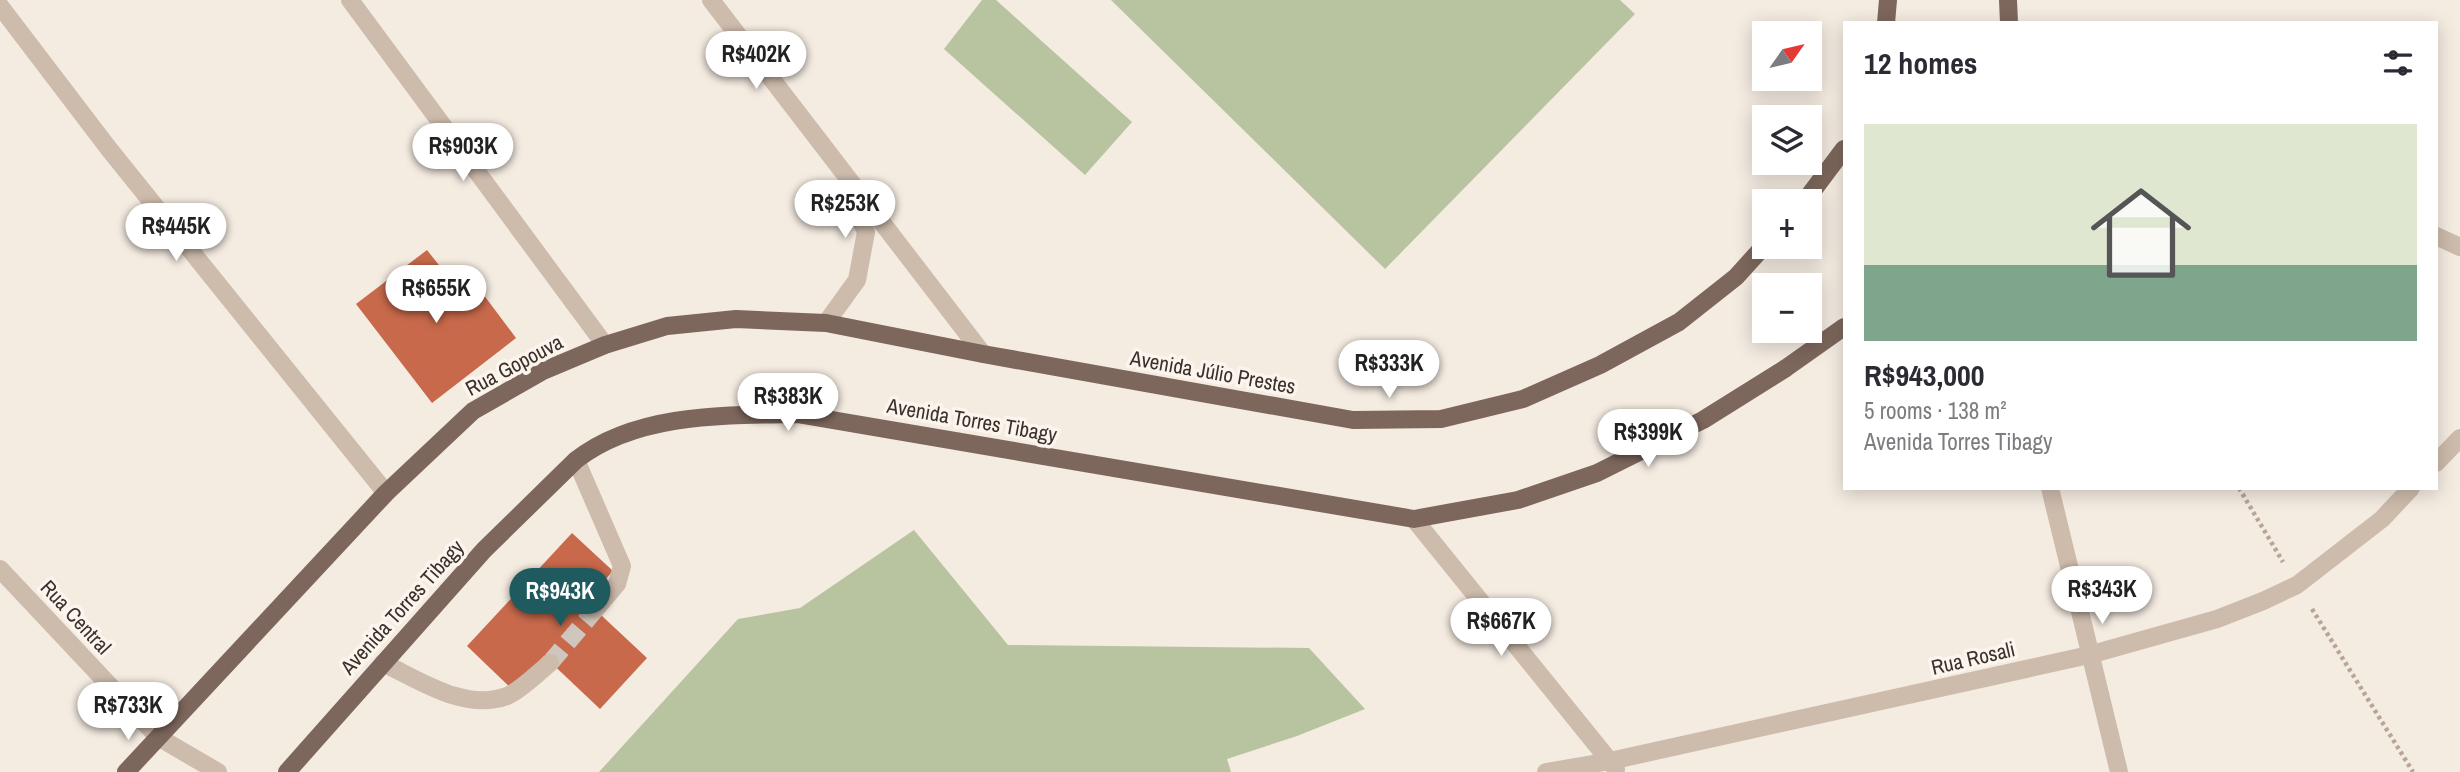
<!DOCTYPE html>
<html lang="en">
<head>
<meta charset="utf-8">
<style>
  :root { --surface:#fff; --page:#f2f2f3; --text:#2b2b33; --muted:#7c7c81; --line:#e1e1e2; --accent:#1f5a5e }
  body { margin:0; font-family:"Archivo Narrow",sans-serif; background:var(--page); color:var(--text); height:100vh; display:flex; flex-direction:column; font-size:26px; white-space:nowrap }
  * { box-sizing:border-box; margin:0 }
  p { font-size:23px; color:var(--muted) }
  .icon { flex:none; width:38px; height:38px; fill:none; stroke:currentColor; stroke-width:2; stroke-linecap:round; stroke-linejoin:round }
  .map { position:relative; flex:1; overflow:hidden }
  .panel { position:absolute; left:1843px; top:21px; width:595px; height:469px; display:flex; flex-direction:column; background:var(--surface); border-radius:0px; box-shadow:0 4px 18px #0003 }
  .panel>* { flex:none }
  .needle { width:46px; rotate:56deg }
  .controls { position:absolute; left:1752px; top:21px; display:grid; gap:14px }
  .controls a { display:grid; place-items:center; width:70px; height:70px; border-radius:0px; background:var(--surface); box-shadow:0 4px 18px #0003; font-size:35px }
  .price { position:absolute; translate:-50% -60px; padding:0 16px; border-radius:24px; background:#fff; color:#222; font-size:23px; line-height:46px; filter:drop-shadow(0 2px 4px #0008) }
  .price::after { content:''; position:absolute; left:50%; top:42px; width:21px; height:16px; margin-left:-10px; background:inherit; clip-path:polygon(0 0,100% 0,50% 100%) }
  .price.current { background:var(--accent); color:#fff }
  ul { padding:0; list-style:none }
  li { display:grid; align-content:center; gap:14px; height:371px; padding:0 21px }
  li+li { border-top:2px solid var(--line) }
  li span { display:grid; place-items:center; height:217px; border-radius:0px; color:#555 }
  li>.icon { margin-inline-start:auto }
  span .icon { width:126px; height:126px; fill:#fffc; stroke-width:1 }
  li b { font-size:30px }
  h2 { display:flex; justify-content:space-between; align-items:center; height:84px; padding:0 21px; font-size:30px }
  .map>svg:first-child { display:block }
</style>
</head>
<body>
<div class="map">
<svg width="2460" height="772" viewBox="0 0 2460 772">
  <rect width="100%" height="100%" fill="#f4ebe1"/>
  <!-- green -->
  <g fill="#b8c4a0">
    <polygon points="982,0 996,0 1132,122 1085,175 944,49"/>
    <polygon points="1111,0 1620,0 1635,14 1385,269"/>
    <polygon points="914,530 1008,645 1309,648 1365,709 1297,736 1227,759 1231,772 599,772 738,619 800,608"/>
  </g>
  <!-- building -->
  <g fill="#c8694b">
    <polygon points="427,250 454,284 468,274 516,338 432,403 356,304"/>
    <polygon points="572,533 613,571 586,601 647,658 600,709 544,656 513,690 467,646"/>
  </g>
  <g fill="none" stroke-linecap="round" stroke-linejoin="round">
    <!-- minor-tunnel -->
    <polyline stroke="#cfc6bd" stroke-width="18" stroke-dasharray="18 9" stroke-linecap="butt" points="550,663 595,610"/>
    <!-- path -->
    <g stroke="#b9a596" stroke-width="4.5" stroke-dasharray="3.5 3.5" stroke-linecap="butt">
      <polyline points="2239,488 2283,562"/>
      <polyline points="2312,609 2413,772"/>
    </g>
    <!-- minor -->
    <g stroke="#cdbbac" stroke-width="18">
      <polyline points="350,0 605,345"/>
      <polyline points="711,0 983,354"/>
      <polyline points="0,6 109,149 386,493"/>
      <polyline points="2436,236 2460,247"/>
      <polyline points="826,323 857,280 866,232 846,187"/>
      <polyline points="576,460 622,566 617,584 595,610"/>
      <polyline points="2436,463 2460,438"/>
      <polyline points="2050,488 2119,772"/>
      <polyline points="1414,519 1616,769"/>
      <polyline points="0,569 158,737 218,772"/>
      <path d="M383 663C419 680 465 712 507 696 520 691 539 672 550 663"/>
      <polyline points="1546,772 1610,761 2089,655 2217,619 2263,601 2297,585 2382,519 2411,488"/>
    </g>
    <!-- major -->
    <g stroke="#7d675c" stroke-width="18">
      <polyline points="2008,0 2009,23"/>
      <polyline points="1886,23 1888,0"/>
      <polyline points="1805,201 1844,149"/>
      <polyline points="126,772 386,493 473,411 543,371 605,345 667,326 736,319 826,323 983,354 1353,420 1441,419 1523,399 1600,365 1679,322 1736,277 1764,246"/>
      <path d="M287 772 484 550 576 460C636 413 725 415 797 414L1414 519 1518 500 1597 473 1703 420 1786 368 1844 327"/>
    </g>
  </g>
  <g text-anchor="middle" dominant-baseline="central" stroke-width="7" stroke-linejoin="round" paint-order="stroke">
    <!-- street labels -->
    <g font-size="21" fill="#3b302b" stroke="#fbf5ee">
      <text transform="translate(514 365) rotate(-28)">Rua Gopouva</text>
      <text transform="translate(1213 372) rotate(10)">Avenida Júlio Prestes</text>
      <text transform="translate(972 420) rotate(10)">Avenida Torres Tibagy</text>
      <text transform="translate(402 607) rotate(-48)">Avenida Torres Tibagy</text>
      <text transform="translate(76 617) rotate(47)">Rua Central</text>
      <text transform="translate(1973 658) rotate(-13)">Rua Rosali</text>
    </g>
  </g>
</svg>
<div class="controls">
<a><svg class="needle" viewBox="-14 -14 28 28"><path d="M0-13l5 13h-10z" fill="#e53935"/><path d="M0 13l5-13h-10z" fill="#7c7c81"/></svg></a>
<a><svg class="icon" aria-label="layers" viewBox="0 0 24 24"><path d="M12 4l9 5-9 5-9-5zM3 14l9 5 9-5"/></svg></a>
<a>+</a>
<a>−</a>
</div>
<b class="price" style="left:756px;top:91px">R$402K</b>
<b class="price" style="left:463px;top:183px">R$903K</b>
<b class="price" style="left:845px;top:240px">R$253K</b>
<b class="price" style="left:176px;top:263px">R$445K</b>
<b class="price" style="left:436px;top:325px">R$655K</b>
<b class="price" style="left:1389px;top:400px">R$333K</b>
<b class="price" style="left:788px;top:433px">R$383K</b>
<b class="price" style="left:1648px;top:469px">R$399K</b>
<b class="price" style="left:2102px;top:626px">R$343K</b>
<b class="price current" style="left:560px;top:628px">R$943K</b>
<b class="price" style="left:1501px;top:658px">R$667K</b>
<b class="price" style="left:128px;top:742px">R$733K</b>
<section class="panel">
<h2>12 homes<svg class="icon" aria-label="filters" viewBox="0 0 24 24"><path d="M4 7h16M4 17h16"/><circle cx="9" cy="7" r="2"/><circle cx="15" cy="17" r="2"/></svg></h2>
<ul>
<li><span style="background:linear-gradient(#dfe7d0 65%,#7fa58c 0)"><svg class="icon" aria-label="home" viewBox="0 0 24 24"><path d="M3 11l9-7 9 7M6 9v11h12V9"/></svg></span><div><b>R$943,000</b><p>5 rooms · 138 m²</p><p>Avenida Torres Tibagy</p></div></li>
</ul>
</section>
</div>
</body>
</html>
